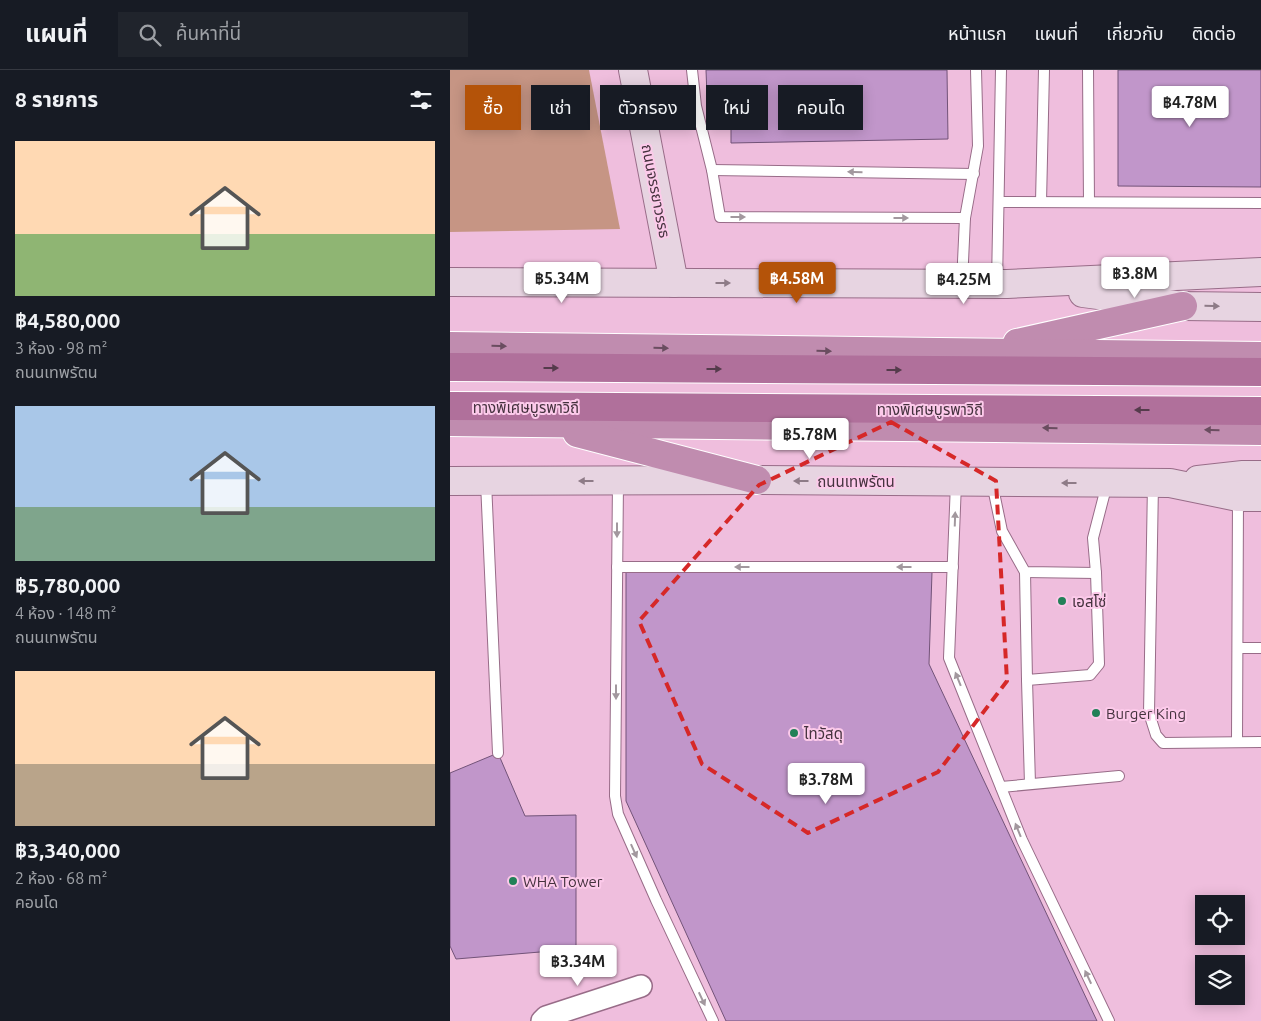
<!DOCTYPE html>
<html lang="th">
<head>
<meta charset="utf-8">
<style>
  :root { --surface:#171b24; --page:#20242c; --text:#f1f3f6; --muted:#9ea1a6; --line:#363941; --accent:#b45309 }
  body { margin:0; font-family:Ubuntu,"Noto Sans Thai",sans-serif; background:var(--page); color:var(--text); height:100vh; display:flex; flex-direction:column; font-size:19px; white-space:nowrap }
  * { box-sizing:border-box; margin:0 }
  p { font-size:16px; color:var(--muted) }
  .icon { flex:none; width:28px; height:28px; fill:none; stroke:currentColor; stroke-width:2; stroke-linecap:round; stroke-linejoin:round }
  .map { position:relative; flex:1; overflow:hidden }
  .sheet { display:flex; flex-direction:column; background:var(--surface); width:450px }
  .sheet>* { flex:none }
  .hud { position:absolute; left:15px; top:15px; width:475px; height:45px; display:flex; gap:10px }
  .tools { position:absolute; left:745px; top:825px; display:grid; gap:10px }
  .tools a { display:grid; place-items:center; width:50px; height:50px; border-radius:0px; background:var(--surface); box-shadow:0 2px 12px #0003; font-size:25px }
  .price { position:absolute; translate:-50% -42px; padding:0 11px; border-radius:5px; background:#fff; color:#222; font-size:16px; line-height:32px; filter:drop-shadow(0 1px 2px #0008) }
  .price::after { content:''; position:absolute; left:50%; top:30px; width:15px; height:11px; margin-left:-8px; background:inherit; clip-path:polygon(0 0,100% 0,50% 100%) }
  .price.on { background:var(--accent); color:#fff }
  ul { padding:0; list-style:none }
  li { display:grid; align-content:center; gap:10px; height:265px; padding:0 15px }
  li span { display:grid; place-items:center; height:155px; border-radius:0px; color:#555 }
  li>.icon { margin-inline-start:auto }
  span .icon { width:90px; height:90px; fill:#fffc; stroke-width:1 }
  li b { font-size:21px }
  h2 { display:flex; justify-content:space-between; align-items:center; height:60px; padding:0 15px; font-size:21px }
  .pill { padding:0 18px; border-radius:0px; background:var(--surface); box-shadow:0 2px 12px #0003; font-size:18px; line-height:45px }
  .pill.on { background:var(--accent); color:#fff }
  header { display:flex; align-items:center; gap:30px; box-sizing:border-box; height:70px; padding:0 25px; background:var(--surface); border-bottom:1px solid var(--line) }
  header strong { font-size:24px }
  nav { display:flex; gap:28px; margin-inline-start:auto; font-size:18px }
  .search { width:350px; height:45px; background:var(--page); display:flex; align-items:center; gap:12px; box-sizing:border-box; padding:0 18px; border-radius:0px; color:var(--muted); font-size:19px }
  main { display:flex; flex:1; min-height:0 }
  .map>svg:first-child { display:block }
</style>
</head>
<body>
<header>
<strong>แผนที่</strong>
<div class="search"><svg class="icon" aria-label="search" viewBox="0 0 24 24"><circle cx="10" cy="10" r="6"/><path d="M15 15l6 6"/></svg>ค้นหาที่นี่</div>
<nav><a>หน้าแรก</a><a>แผนที่</a><a>เกี่ยวกับ</a><a>ติดต่อ</a></nav>
</header>
<main>
<section class="sheet">
<h2>8 รายการ<svg class="icon" aria-label="filters" viewBox="0 0 24 24"><path d="M4 7h16M4 17h16"/><circle cx="9" cy="7" r="2"/><circle cx="15" cy="17" r="2"/></svg></h2>
<ul>
<li><span style="background:linear-gradient(#ffd9b3 60%,#8fb573 0)"><svg class="icon" aria-label="home" viewBox="0 0 24 24"><path d="M3 11l9-7 9 7M6 9v11h12V9"/></svg></span><div><b>฿4,580,000</b><p>3 ห้อง · 98 m²</p><p>ถนนเทพรัตน</p></div></li>
<li><span style="background:linear-gradient(#a9c7e8 65%,#7fa58c 0)"><svg class="icon" aria-label="home" viewBox="0 0 24 24"><path d="M3 11l9-7 9 7M6 9v11h12V9"/></svg></span><div><b>฿5,780,000</b><p>4 ห้อง · 148 m²</p><p>ถนนเทพรัตน</p></div></li>
<li><span style="background:linear-gradient(#ffd9b3 60%,#b9a48a 0)"><svg class="icon" aria-label="home" viewBox="0 0 24 24"><path d="M3 11l9-7 9 7M6 9v11h12V9"/></svg></span><div><b>฿3,340,000</b><p>2 ห้อง · 68 m²</p><p>คอนโด</p></div></li>
</ul>
</section>
<div class="map">
<svg width="811" height="951" viewBox="0 0 811 951">
  <rect width="100%" height="100%" fill="#efbedd"/>
  <!-- green -->
  <polygon fill="#c69584" points="0,0 139,0 170,159 0,162"/>
  <!-- building -->
  <g fill="#c196ca" stroke="#725378">
    <polygon points="256,0 497,0 498,69 281,73 281,25 257,26"/>
    <polygon points="668,0 811,0 811,117 668,116"/>
    <polygon points="176,499 482,502 479,594 647,951 276,951 176,731"/>
    <polygon points="48,683 75,746 126,745 126,879 6,889 0,876 0,703"/>
  </g>
  <g fill="none" stroke-linecap="round" stroke-linejoin="round">
    <!-- service casing -->
    <g stroke="#986c88" stroke-width="12">
      <g id="service">
        <polyline points="242,0 246,36 262,100 270,147 515,148"/>
        <polyline points="638,0 639,132"/>
        <polyline points="262,100 524,104"/>
        <polyline points="549,132 811,133"/>
        <polyline points="591,132 594,0"/>
        <polyline points="512,213 515,148 528,76 526,0"/>
        <polyline points="547,213 551,0"/>
        <polyline points="36,412 48,683"/>
        <polyline points="168,412 165,726 168,744 206,830 263,951"/>
        <polyline points="506,413 499,588 572,770 659,951"/>
        <polyline points="542,413 552,461 575,502 646,503 643,468 657,414"/>
        <polyline points="703,414 699,643 706,665 713,673 811,672"/>
        <polyline points="167,497 503,497"/>
        <polyline points="575,502 577,610 640,605 649,594 646,503"/>
        <polyline points="788,578 811,578"/>
        <polyline points="577,610 580,714"/>
        <polyline points="787,672 788,428"/>
        <polyline points="551,717 669,706"/>
      </g>
    </g>
    <!-- minor casing -->
    <g stroke="#986c88" stroke-width="24">
      <polyline id="minor" points="92,951 96,947 191,916"/>
    </g>
    <!-- secondary casing -->
    <g stroke="#986c88" stroke-width="30">
      <g id="secondary">
        <polyline points="183,0 224,213"/>
        <polyline points="0,212 557,214 811,202"/>
        <polyline points="633,223 733,236 811,237"/>
        <polyline points="748,410 793,405 811,405"/>
        <polyline points="0,411 307,410 720,413 788,427 811,427"/>
      </g>
    </g>
    <!-- trunk casing -->
    <g stroke="#fff" stroke-width="30">
      <g id="trunk">
        <polyline points="567,273 733,236"/>
        <polyline points="0,276 811,286"/>
        <polyline points="0,352 811,361"/>
        <polyline points="127,363 307,410"/>
      </g>
    </g>
    <!-- motorway casing -->
    <g stroke="#fff" stroke-width="30">
      <g id="motorway">
        <polyline points="0,297 811,302"/>
        <polyline points="0,336 811,341"/>
      </g>
    </g>
    <!-- service -->
    <use href="#service" stroke="#fff" stroke-width="10"/>
    <!-- minor -->
    <use href="#minor" stroke="#fff" stroke-width="21"/>
    <!-- secondary -->
    <use href="#secondary" stroke="#e7d4e1" stroke-width="28"/>
    <!-- trunk -->
    <use href="#trunk" stroke="#c08caf" stroke-width="28"/>
    <!-- motorway -->
    <use href="#motorway" stroke="#b0709b" stroke-width="28"/>
  </g>
  <!-- one-way arrows -->
  <defs><path id="oneway-solid" d="M-6-.8H1V-3.2L6.5 0L1 3.2V.8H-6Z" transform="scale(1.25)"/></defs>
  <g fill="#a2989e">
    <use href="#oneway-solid" transform="translate(405 102) rotate(-179)"/>
    <use href="#oneway-solid" transform="translate(288 147)"/>
    <use href="#oneway-solid" transform="translate(451 148)"/>
    <use href="#oneway-solid" transform="translate(505 449) rotate(-88)"/>
    <use href="#oneway-solid" transform="translate(167 460) rotate(90)"/>
    <use href="#oneway-solid" transform="translate(292 497) rotate(180)"/>
    <use href="#oneway-solid" transform="translate(454 497) rotate(180)"/>
    <use href="#oneway-solid" transform="translate(508 609) rotate(-112)"/>
    <use href="#oneway-solid" transform="translate(166 622) rotate(90)"/>
    <use href="#oneway-solid" transform="translate(568 760) rotate(-112)"/>
    <use href="#oneway-solid" transform="translate(184 781) rotate(66)"/>
    <use href="#oneway-solid" transform="translate(638 907) rotate(-115)"/>
    <use href="#oneway-solid" transform="translate(252 929) rotate(65)"/>
  </g>
  <g fill="#8e7b87">
    <use href="#oneway-solid" transform="translate(273 213)"/>
    <use href="#oneway-solid" transform="translate(762 236) rotate(1)"/>
    <use href="#oneway-solid" transform="translate(136 411) rotate(180)"/>
    <use href="#oneway-solid" transform="translate(351 411) rotate(-180)"/>
    <use href="#oneway-solid" transform="translate(619 413) rotate(-180)"/>
  </g>
  <g fill="#6a4d60">
    <use href="#oneway-solid" transform="translate(49 276) rotate(1)"/>
    <use href="#oneway-solid" transform="translate(211 278) rotate(1)"/>
    <use href="#oneway-solid" transform="translate(374 281) rotate(1)"/>
    <use href="#oneway-solid" transform="translate(600 358) rotate(-179)"/>
    <use href="#oneway-solid" transform="translate(762 360) rotate(-179)"/>
  </g>
  <g fill="#553b4c">
    <use href="#oneway-solid" transform="translate(101 298)"/>
    <use href="#oneway-solid" transform="translate(264 299)"/>
    <use href="#oneway-solid" transform="translate(444 300)"/>
    <use href="#oneway-solid" transform="translate(692 340) rotate(-180)"/>
  </g>
  <!-- marked area -->
  <path fill="none" stroke="#d62828" stroke-width="4" stroke-dasharray="10 6" stroke-linejoin="round" d="M441 352 546 411 557 611 488 702 358 763 252 694 189 551 309 415Z"/>
  <!-- markers -->
  <g fill="#228158" stroke="#fccaea" stroke-width="2">
    <circle cx="612" cy="531" r="5"/>
    <circle cx="646" cy="643" r="5"/>
    <circle cx="344" cy="663" r="5"/>
    <circle cx="63" cy="811" r="5"/>
  </g>
  <g text-anchor="middle" dominant-baseline="central" stroke-width="4" stroke-linejoin="round" paint-order="stroke">
    <!-- street labels -->
    <g font-size="15" fill="#45323e" stroke="#fccaea">
      <text transform="translate(206 121) rotate(79)">ถนนจรรยาวรรธ</text>
      <text x="76" y="337">ทางพิเศษบูรพาวิถี</text>
      <text x="480" y="339">ทางพิเศษบูรพาวิถี</text>
      <text x="406" y="411">ถนนเทพรัตน</text>
    </g>
    <!-- poi labels -->
    <g font-size="15" fill="#45323e" stroke="#fccaea" text-anchor="start">
      <text x="622" y="531">เอสโซ่</text>
      <text x="656" y="643">Burger King</text>
      <text x="354" y="663">ไทวัสดุ</text>
      <text x="73" y="811">WHA Tower</text>
    </g>
  </g>
</svg>
<div class="tools">
<a><svg class="icon" aria-label="locate" viewBox="0 0 24 24"><circle cx="12" cy="12" r="6"/><path d="M12 2v4M12 18v4M2 12h4M18 12h4"/></svg></a>
<a><svg class="icon" aria-label="layers" viewBox="0 0 24 24"><path d="M12 4l9 5-9 5-9-5zM3 14l9 5 9-5"/></svg></a>
</div>
<b class="price" style="left:740px;top:58px">฿4.78M</b>
<b class="price" style="left:685px;top:229px">฿3.8M</b>
<b class="price" style="left:112px;top:234px">฿5.34M</b>
<b class="price on" style="left:347px;top:234px">฿4.58M</b>
<b class="price" style="left:514px;top:235px">฿4.25M</b>
<b class="price" style="left:360px;top:390px">฿5.78M</b>
<b class="price" style="left:376px;top:735px">฿3.78M</b>
<b class="price" style="left:128px;top:917px">฿3.34M</b>
<div class="hud">
<a class="pill on">ซื้อ</a>
<a class="pill">เช่า</a>
<a class="pill">ตัวกรอง</a>
<a class="pill">ใหม่</a>
<a class="pill">คอนโด</a>
</div>
</div>
</main>
</body>
</html>
